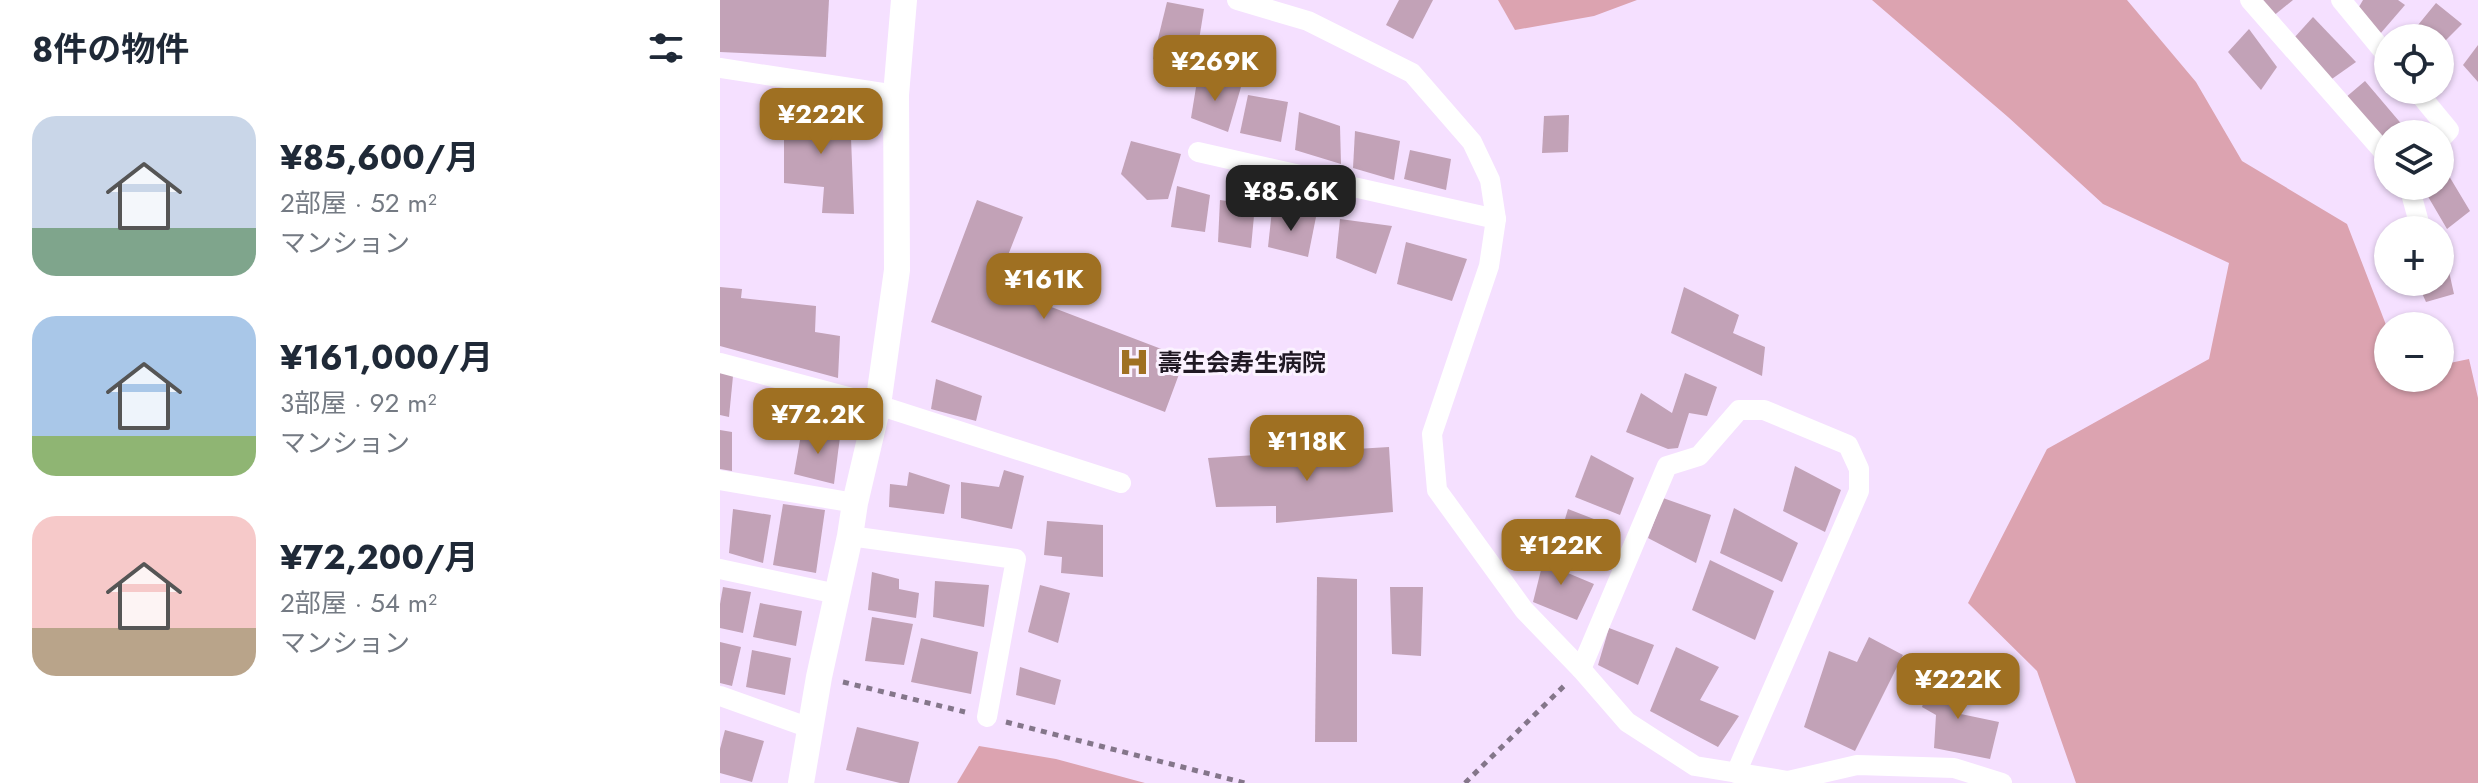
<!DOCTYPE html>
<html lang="ja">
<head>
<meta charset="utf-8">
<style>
  :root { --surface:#fff; --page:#f6f6f7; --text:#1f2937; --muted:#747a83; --accent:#9f7022 }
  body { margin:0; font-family:Jost,"Noto Sans JP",sans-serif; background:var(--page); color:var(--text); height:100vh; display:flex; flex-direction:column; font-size:30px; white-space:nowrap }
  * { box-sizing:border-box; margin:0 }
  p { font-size:26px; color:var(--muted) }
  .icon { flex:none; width:44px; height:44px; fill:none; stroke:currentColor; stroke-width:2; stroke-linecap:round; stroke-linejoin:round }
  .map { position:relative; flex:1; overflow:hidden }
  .details { display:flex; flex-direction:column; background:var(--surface); width:720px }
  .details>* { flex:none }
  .buttons { position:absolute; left:1654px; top:24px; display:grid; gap:16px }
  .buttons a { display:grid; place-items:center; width:80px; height:80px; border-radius:50%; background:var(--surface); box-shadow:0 2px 6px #0004; font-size:40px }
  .price { position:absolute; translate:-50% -68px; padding:0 18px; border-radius:16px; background:var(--accent); color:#fff; font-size:26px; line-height:52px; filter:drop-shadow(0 2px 4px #0008) }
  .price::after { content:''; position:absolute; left:50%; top:48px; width:24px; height:18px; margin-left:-12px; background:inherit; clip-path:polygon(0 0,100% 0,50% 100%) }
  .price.active { background:#222; color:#fff }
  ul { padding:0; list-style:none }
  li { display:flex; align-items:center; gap:24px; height:200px; padding:0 32px }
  li span { display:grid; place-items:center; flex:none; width:224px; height:160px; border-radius:24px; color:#555 }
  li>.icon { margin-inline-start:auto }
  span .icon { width:96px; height:96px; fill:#fffc; stroke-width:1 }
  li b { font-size:34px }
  h2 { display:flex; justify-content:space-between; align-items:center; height:96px; padding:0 32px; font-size:34px }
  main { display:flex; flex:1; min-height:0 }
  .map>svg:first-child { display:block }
</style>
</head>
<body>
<main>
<section class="details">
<h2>8件の物件<svg class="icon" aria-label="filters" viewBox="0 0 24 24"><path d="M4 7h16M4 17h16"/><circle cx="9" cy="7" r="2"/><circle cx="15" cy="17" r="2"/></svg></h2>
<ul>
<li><span style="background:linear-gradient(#c9d6e8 70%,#7fa58c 0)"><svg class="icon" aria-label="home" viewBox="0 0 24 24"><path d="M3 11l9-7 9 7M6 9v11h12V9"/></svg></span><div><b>¥85,600/月</b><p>2部屋 · 52 m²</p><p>マンション</p></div></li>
<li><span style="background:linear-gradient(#a9c7e8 75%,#8fb573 0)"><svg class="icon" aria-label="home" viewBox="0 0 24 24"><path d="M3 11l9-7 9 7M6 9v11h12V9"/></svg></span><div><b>¥161,000/月</b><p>3部屋 · 92 m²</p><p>マンション</p></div></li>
<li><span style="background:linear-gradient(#f6c9c9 70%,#b9a48a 0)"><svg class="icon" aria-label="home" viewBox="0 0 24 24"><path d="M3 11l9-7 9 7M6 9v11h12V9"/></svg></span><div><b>¥72,200/月</b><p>2部屋 · 54 m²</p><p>マンション</p></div></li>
</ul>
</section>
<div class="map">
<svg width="1758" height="783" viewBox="0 0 1758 783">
  <rect width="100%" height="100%" fill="#f5e0ff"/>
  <!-- green -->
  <g fill="#dca3b0">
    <polygon points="778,0 917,0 874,16 795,30"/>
    <polygon points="1152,0 1407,0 1476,82 1522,161 1627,224 1668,330 1668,378 1720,378 1720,365 1749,359 1758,398 1758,783 1356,783 1317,671 1248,603 1327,449 1489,359 1509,263 1383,204 1288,117"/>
    <polygon points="259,746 336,759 425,783 237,783"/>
  </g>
  <!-- building -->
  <g fill="#c2a2b7">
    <polygon points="0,0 109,0 106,57 0,52"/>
    <polygon points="679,0 713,0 693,39 666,25"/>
    <polygon points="1534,0 1573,0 1552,17"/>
    <polygon points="1643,0 1678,0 1685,5 1660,34 1636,12"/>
    <polygon points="447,2 484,9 474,71 433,59"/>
    <polygon points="1716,3 1742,24 1720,46 1720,38 1712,38 1698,25"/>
    <polygon points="1593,17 1636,62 1609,81 1574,38"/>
    <polygon points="1529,29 1557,67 1541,90 1508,52"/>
    <polygon points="1758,45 1758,82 1743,65"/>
    <polygon points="478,75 521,87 508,132 471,118"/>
    <polygon points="1645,81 1690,134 1668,134 1668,151 1625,98"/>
    <polygon points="528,95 568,102 561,142 520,133"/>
    <polygon points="64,112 130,112 134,214 102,213 104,187 64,183"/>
    <polygon points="579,112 620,126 621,164 575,150"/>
    <polygon points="849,115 848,152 822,153 824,116"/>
    <polygon points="635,131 680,141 674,180 633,168"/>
    <polygon points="411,141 461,154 448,199 427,200 401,174"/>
    <polygon points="690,150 731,159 726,190 684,179"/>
    <polygon points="1726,171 1750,211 1727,229 1703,188 1706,186 1720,186 1720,175"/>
    <polygon points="457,186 490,195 485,232 451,227"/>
    <polygon points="257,200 303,217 276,286 465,358 445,412 211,322"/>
    <polygon points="500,200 535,205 531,248 498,242"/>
    <polygon points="552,210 596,217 588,257 548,247"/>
    <polygon points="620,219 672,226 656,274 616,258"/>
    <polygon points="686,242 747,259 732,301 677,284"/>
    <polygon points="1728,267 1734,294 1706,302 1697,282 1720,282 1720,269"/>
    <polygon points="0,287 22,289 21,298 96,306 95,332 120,336 118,378 0,346"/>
    <polygon points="964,287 1019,315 1013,333 1045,347 1042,376 951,333"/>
    <polygon points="0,372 13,376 9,417 0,415"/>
    <polygon points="965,373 997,387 987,416 969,413 958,448 948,449 906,432 921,393 952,413"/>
    <polygon points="216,379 262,396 256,421 211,409"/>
    <polygon points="82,429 120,437 114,484 74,474"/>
    <polygon points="0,430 12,432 12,471 0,469"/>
    <polygon points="669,447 673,512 556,523 556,506 496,507 488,458"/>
    <polygon points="871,455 914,478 900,515 855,497"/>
    <polygon points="1075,466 1121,490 1105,532 1063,511"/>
    <polygon points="284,470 304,476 292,529 241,518 241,482 279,487"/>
    <polygon points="189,472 230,485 224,514 169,507 170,484 187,486"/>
    <polygon points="943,498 991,515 976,563 928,538"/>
    <polygon points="63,504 105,510 96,573 53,565"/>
    <polygon points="1014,508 1078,543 1062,582 1000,553"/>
    <polygon points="13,509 51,515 43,563 9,553"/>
    <polygon points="848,509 897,528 888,561 839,539"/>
    <polygon points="327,521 383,525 383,577 341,573 342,557 324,555"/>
    <polygon points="832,548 851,556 843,571 874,584 857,620 813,602 822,566"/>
    <polygon points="990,560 1054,591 1035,640 972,610"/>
    <polygon points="152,572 179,579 179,589 199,593 196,618 148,610"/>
    <polygon points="597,577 637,579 637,742 595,742"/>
    <polygon points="215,581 269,585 264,627 213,617"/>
    <polygon points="320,585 350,593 338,643 308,632"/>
    <polygon points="3,587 31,592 23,633 0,628 0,604"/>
    <polygon points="670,587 703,587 701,656 672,654"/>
    <polygon points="40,603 82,611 76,646 33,637"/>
    <polygon points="152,617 193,624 184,665 145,661"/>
    <polygon points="889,628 934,645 918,685 878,665"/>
    <polygon points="1149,637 1183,655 1135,751 1084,727 1109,651 1137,662"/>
    <polygon points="201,638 258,652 251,694 191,682"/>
    <polygon points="0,642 21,647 12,686 0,683"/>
    <polygon points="956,647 999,667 980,700 1019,716 998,747 930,711"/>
    <polygon points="32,650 71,658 65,695 26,687"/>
    <polygon points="300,667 341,680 335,705 296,695"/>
    <polygon points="1213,673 1243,682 1236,713 1279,722 1270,759 1214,748 1216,715 1202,707"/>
    <polygon points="137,727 199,742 189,783 180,783 126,770"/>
    <polygon points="5,730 44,741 32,782 0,773 0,749"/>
  </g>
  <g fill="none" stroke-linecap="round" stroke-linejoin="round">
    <!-- path -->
    <g stroke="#84768a" stroke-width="5" stroke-dasharray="6 6" stroke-linecap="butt">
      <polyline points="123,682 245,712"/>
      <polyline points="286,722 525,783"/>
      <polyline points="745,783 846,684"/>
    </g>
    <!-- minor -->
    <g stroke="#fff" stroke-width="20">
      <polyline points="517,0 588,21 692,73 752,142 770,180 776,219 769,266 712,434 717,490 804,610 861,669 907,722 975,766 1068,781 1137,765 1234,768 1282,783"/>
      <polyline points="1530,0 1668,157"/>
      <polyline points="1621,0 1668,57"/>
      <polyline points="0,68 176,95"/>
      <polyline points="1696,90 1729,130 1720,140"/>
      <polyline points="478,152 776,219"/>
      <polyline points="1689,186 1701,230"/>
      <polyline points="0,363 158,405 401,483"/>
      <polyline points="0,480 135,503"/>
      <polyline points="130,536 296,559 267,717"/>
      <polyline points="0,569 117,594"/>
      <polyline points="861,669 947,466 979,456 1019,410 1044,410 1128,445 1139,469 1139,491 1016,773"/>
      <polyline points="0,696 90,728"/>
    </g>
    <!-- tertiary -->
    <polyline stroke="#fff" stroke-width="26" points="81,783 99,677 130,536 135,503 158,405 177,270 176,95 184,0"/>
  </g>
  <!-- icons -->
  <defs>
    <g id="hospital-bare" transform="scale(2.4)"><path d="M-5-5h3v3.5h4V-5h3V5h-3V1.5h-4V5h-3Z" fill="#9f7022" stroke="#fbf2ff" stroke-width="2.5" paint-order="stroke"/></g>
  </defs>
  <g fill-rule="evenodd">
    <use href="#hospital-bare" x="414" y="362"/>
  </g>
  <g text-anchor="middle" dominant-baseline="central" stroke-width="6" stroke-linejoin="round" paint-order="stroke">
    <!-- poi labels -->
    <g font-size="24" font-weight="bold" fill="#201924" stroke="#fbf2ff" text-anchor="start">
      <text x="438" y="362">壽生会寿生病院</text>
    </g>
  </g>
</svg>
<div class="buttons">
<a><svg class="icon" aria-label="locate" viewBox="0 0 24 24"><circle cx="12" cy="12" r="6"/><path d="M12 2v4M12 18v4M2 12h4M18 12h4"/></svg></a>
<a><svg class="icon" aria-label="layers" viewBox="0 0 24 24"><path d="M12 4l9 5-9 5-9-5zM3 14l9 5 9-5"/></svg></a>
<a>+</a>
<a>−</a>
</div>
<b class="price" style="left:495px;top:103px">¥269K</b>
<b class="price" style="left:101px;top:156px">¥222K</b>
<b class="price active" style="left:571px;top:233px">¥85.6K</b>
<b class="price" style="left:324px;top:321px">¥161K</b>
<b class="price" style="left:98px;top:456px">¥72.2K</b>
<b class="price" style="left:587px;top:483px">¥118K</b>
<b class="price" style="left:841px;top:587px">¥122K</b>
<b class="price" style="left:1238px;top:721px">¥222K</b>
</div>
</main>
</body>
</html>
